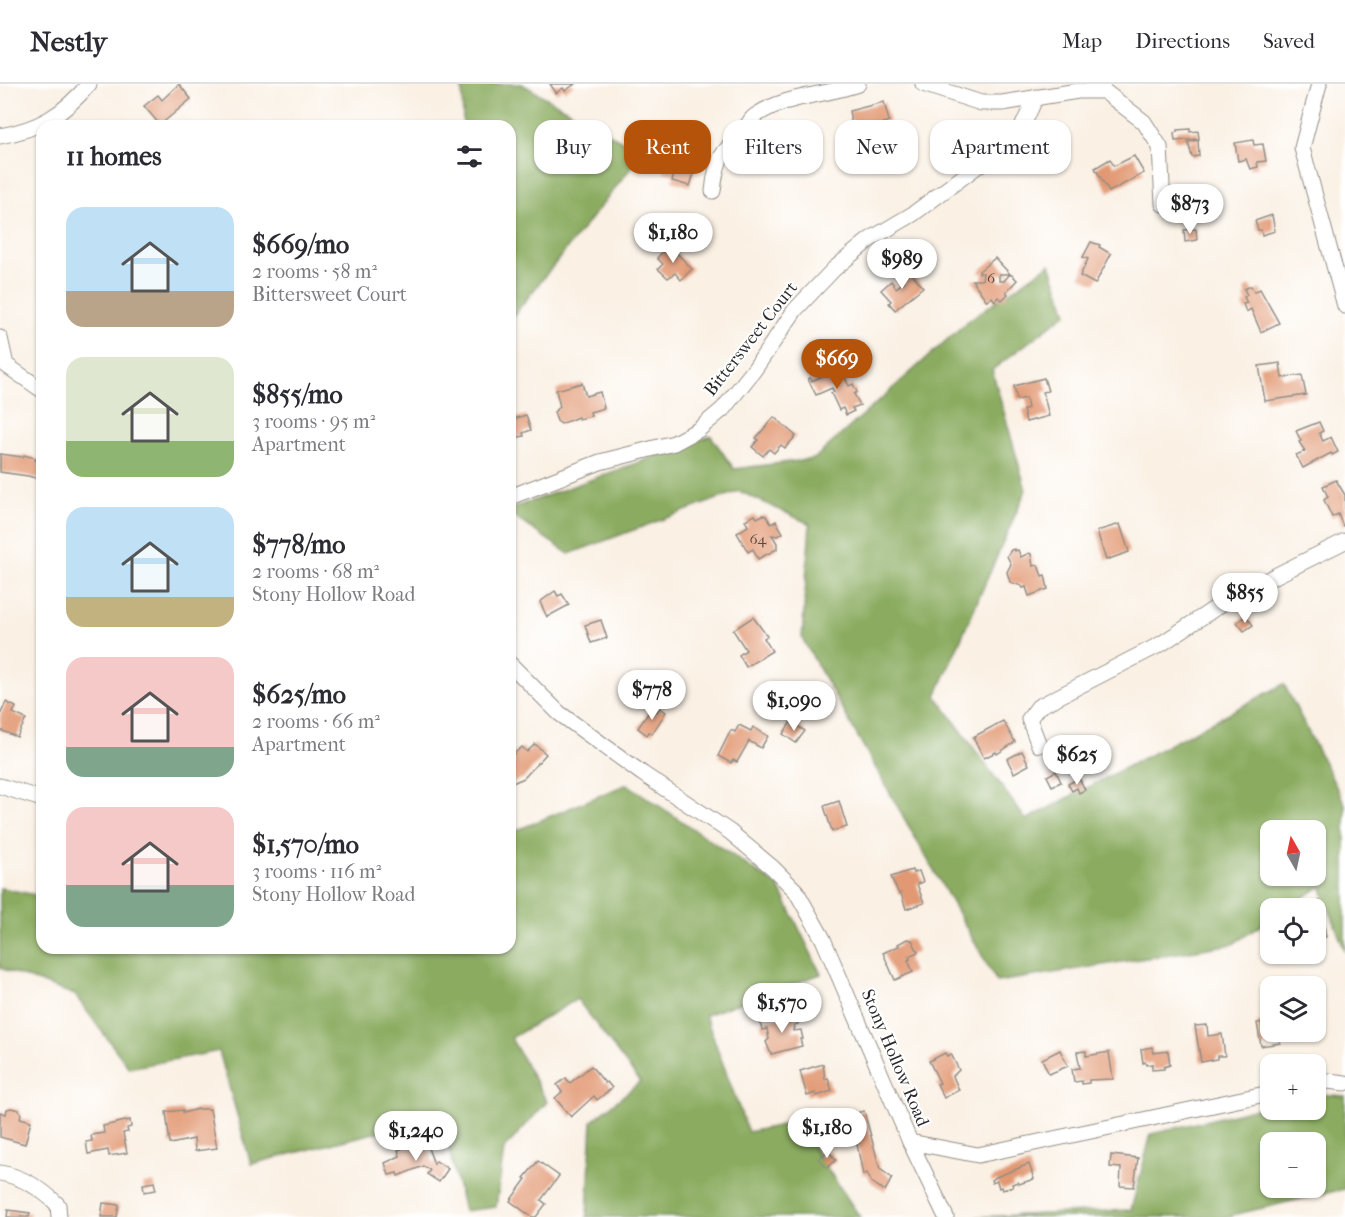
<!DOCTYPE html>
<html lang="en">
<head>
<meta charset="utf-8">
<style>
  :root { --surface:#fff; --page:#f2f2f3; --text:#2b2b33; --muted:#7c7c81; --line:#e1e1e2; --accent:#b45309 }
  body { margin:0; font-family:"IM FELL French Canon",serif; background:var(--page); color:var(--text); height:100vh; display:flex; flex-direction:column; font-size:22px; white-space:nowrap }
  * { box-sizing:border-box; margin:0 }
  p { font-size:20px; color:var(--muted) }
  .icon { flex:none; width:33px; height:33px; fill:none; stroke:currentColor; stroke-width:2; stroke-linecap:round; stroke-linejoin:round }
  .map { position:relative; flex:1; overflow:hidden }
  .details { position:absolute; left:36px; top:36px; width:480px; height:834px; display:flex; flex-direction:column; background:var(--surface); border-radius:18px; box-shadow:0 2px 4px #0004 }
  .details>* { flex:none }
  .guide { position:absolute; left:534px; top:36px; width:570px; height:54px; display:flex; gap:12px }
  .needle { width:39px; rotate:351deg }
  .fabs { position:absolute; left:1260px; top:736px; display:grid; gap:12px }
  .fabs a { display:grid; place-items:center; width:66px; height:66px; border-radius:12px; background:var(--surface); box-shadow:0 2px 4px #0004; font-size:30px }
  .price { position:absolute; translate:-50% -51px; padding:0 14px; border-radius:21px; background:#fff; color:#222; font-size:20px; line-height:39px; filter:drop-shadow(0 2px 3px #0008) }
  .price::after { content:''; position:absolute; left:50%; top:36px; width:18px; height:14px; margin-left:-9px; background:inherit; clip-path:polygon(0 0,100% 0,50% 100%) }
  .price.active { background:var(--accent); color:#fff }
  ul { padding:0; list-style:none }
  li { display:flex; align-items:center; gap:18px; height:150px; padding:0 30px }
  li span { display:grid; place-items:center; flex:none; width:168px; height:120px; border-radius:18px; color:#555 }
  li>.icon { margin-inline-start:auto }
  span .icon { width:72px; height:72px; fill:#fffc; stroke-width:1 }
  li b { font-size:26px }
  h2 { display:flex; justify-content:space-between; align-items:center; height:72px; padding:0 30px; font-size:26px }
  .pill { padding:0 21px; border-radius:18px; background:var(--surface); box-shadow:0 2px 4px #0004; font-size:21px; line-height:54px }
  .pill.active { background:var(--accent); color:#fff }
  header { display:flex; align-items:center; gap:36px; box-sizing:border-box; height:84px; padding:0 30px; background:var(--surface); border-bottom:2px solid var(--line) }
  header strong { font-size:28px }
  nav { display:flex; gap:33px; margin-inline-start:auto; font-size:21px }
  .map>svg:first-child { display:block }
</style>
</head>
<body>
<header>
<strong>Nestly</strong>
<nav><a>Map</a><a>Directions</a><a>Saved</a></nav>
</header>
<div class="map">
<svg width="1345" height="1133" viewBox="0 0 1345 1133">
  <rect width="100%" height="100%" fill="#fff"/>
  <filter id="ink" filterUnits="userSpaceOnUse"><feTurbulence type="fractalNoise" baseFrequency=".0167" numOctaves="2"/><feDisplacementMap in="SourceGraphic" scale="12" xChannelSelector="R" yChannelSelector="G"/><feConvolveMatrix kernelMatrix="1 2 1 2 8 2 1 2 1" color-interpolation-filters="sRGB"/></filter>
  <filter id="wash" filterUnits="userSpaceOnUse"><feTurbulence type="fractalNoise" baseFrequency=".008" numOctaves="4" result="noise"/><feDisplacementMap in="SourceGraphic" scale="24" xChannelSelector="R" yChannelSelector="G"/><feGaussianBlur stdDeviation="1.35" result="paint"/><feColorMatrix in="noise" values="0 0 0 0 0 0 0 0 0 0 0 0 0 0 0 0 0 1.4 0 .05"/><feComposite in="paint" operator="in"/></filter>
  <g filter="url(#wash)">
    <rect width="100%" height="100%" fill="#faf0e3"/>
    <!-- forest -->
    <g fill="#8bac61" stroke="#5b6c46" stroke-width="1.5" fill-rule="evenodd">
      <polygon points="462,0 522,0 643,69 510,236 510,42 463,42"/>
      <path d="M1050 180 1067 229 992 286 1026 406 936 612 1026 736 1284 600 1345 720V868L1321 802 1286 825H1270V835L1233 860 997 898 802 554 810 440 739 407 569 470 510 430V425L711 352 734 385 814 375 969 236ZM1270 747H1316V792H1270Z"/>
      <polygon points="627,700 779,803 821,890 705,931 748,1048 796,1038 860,1133 587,1133 592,1037 640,998 577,915 511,954 547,1018 504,1065 496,1123 464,1127 441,1032 251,1080 219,967 129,984 75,911 0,884 0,804 42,812 42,864 297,864 323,869 327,864 510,864 510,749"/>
      <path d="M1316 1010 1345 1012V1105L1232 1131V1133H976L1131 1126 1151 1050 1270 1021V1026H1316ZM1270 1059H1316V1104H1270Z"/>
    </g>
    <g id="blocks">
      <!-- building -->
      <g fill="#e29973">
        <polygon points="179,0 191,15 160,41 144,22 158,11 162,16"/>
        <polygon points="550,0 575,0 565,7 563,4 556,9"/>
        <polygon points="884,18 889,37 883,39 884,44 881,52 871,54 864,50 862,44 853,46 849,27"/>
        <polygon points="1190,45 1190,48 1198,47 1199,55 1175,57 1174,49 1177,48 1177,46"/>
        <polygon points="1198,56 1199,72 1192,73 1188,58"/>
        <polygon points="1253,56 1254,61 1263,60 1266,77 1257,78 1258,83 1250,85 1246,75 1238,77 1235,59"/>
        <polygon points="687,58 700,61 693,82 696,83 690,102 672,97 674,91 664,88 668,74 681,78"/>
        <polygon points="1134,72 1144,89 1109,108 1095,84 1110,75 1114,82"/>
        <polygon points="1272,131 1275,147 1262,151 1261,146 1258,146 1255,137"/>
        <polygon points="1196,145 1197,156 1185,158 1184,146"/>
        <polygon points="1091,158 1100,161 1099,163 1111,170 1095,200 1080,192 1088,175 1083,173"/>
        <polygon points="669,161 692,185 681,196 675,189 668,194 658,185 663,180 657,174"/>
        <polygon points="995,174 1010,190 999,190 999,197 1004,197 1009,191 1012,191 1017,196 1006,208 1008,210 1002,216 998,213 995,217 992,213 987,217 972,196 982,196 983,189 979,189 979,187"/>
        <polygon points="907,184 923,203 895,226 889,219 891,217 881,206 891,197 896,204 904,198 899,191"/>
        <polygon points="1251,202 1254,208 1260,205 1279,239 1261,248 1251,225 1246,228 1243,220 1247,219 1244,213 1247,211 1244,205"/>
        <polygon points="1280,279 1282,294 1302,291 1306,311 1265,317 1259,282"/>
        <polygon points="840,284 849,302 853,300 857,308 854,310 860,321 852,324 854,327 846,331 843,324 839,326 831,309 834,308 832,304 816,311 808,295 810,294 812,297"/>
        <polygon points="1044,294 1048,307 1043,308 1049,332 1026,338 1023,326 1028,324 1026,314 1017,316 1014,302"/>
        <polygon points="582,299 586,312 600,308 604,324 590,328 591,332 579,335 578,333 561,340 557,337 554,328 560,323 556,306"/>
        <polygon points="526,331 531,346 523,349 524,352 516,354 515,352 510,353 510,336"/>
        <polygon points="774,333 796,352 785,364 781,361 774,369 769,365 763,372 752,363 758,356 756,354"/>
        <polygon points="1319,338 1323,347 1319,349 1323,357 1331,353 1338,368 1332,371 1331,369 1303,384 1296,371 1305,367 1299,358 1301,357 1296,347"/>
        <polygon points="0,370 23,373 24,371 36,374 35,376 42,379 42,396 28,392 0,388"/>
        <polygon points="1336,396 1345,411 1345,441 1343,442 1338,430 1332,433 1324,416 1328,413 1323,402"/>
        <polygon points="755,431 757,434 763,431 766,432 771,440 776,437 783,449 778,452 772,451 777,459 777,465 758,475 753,465 748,468 737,449 748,442 745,436"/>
        <polygon points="1120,440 1129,468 1106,476 1097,447"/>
        <polygon points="1015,465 1015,467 1018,466 1021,473 1029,469 1031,470 1033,482 1038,481 1042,492 1045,491 1048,505 1029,512 1026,503 1023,504 1022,502 1010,498 1007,488 1011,480 1007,472 1011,466"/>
        <polygon points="555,507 558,512 562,510 569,521 547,533 540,518"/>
        <polygon points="1246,532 1253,541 1244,547 1237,538"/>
        <polygon points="753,533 767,552 764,554 772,567 746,583 739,571 746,566 733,546"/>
        <polygon points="601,536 607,554 591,559 585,541"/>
        <polygon points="6,618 16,623 13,629 26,635 17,653 0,646 0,628 1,629"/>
        <polygon points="660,624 666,628 652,650 649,648 647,651 638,644 649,628 652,629 654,626 657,628"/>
        <polygon points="1003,637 1015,658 997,670 996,668 984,674 973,653"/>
        <polygon points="791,638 805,647 796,659 783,650"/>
        <polygon points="739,641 751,647 753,643 768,652 761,664 749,657 737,678 733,676 731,679 718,672 731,646 735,648"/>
        <polygon points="535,660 546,670 524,694 510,700 510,673 522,663 527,668"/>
        <polygon points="1022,667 1029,681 1014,689 1007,675"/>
        <polygon points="1056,687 1061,698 1052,702 1047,692"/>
        <polygon points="1079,694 1085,706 1079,709 1077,704 1072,707 1068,700"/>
        <polygon points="839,717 847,743 832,747 824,722"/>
        <polygon points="912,786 913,789 919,787 923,798 917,800 924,819 906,825 901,809 899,810 891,793"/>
        <polygon points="1320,817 1326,853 1316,855 1316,825 1307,825 1306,820"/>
        <polygon points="907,855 912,856 918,868 909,872 910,875 908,876 913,888 895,896 883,869 899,862 898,860"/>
        <polygon points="795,930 798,940 794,941 795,944 793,945 793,947 801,946 803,955 800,955 802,962 771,970 766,958 769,955 767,945 762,946 760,938"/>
        <polygon points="1270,937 1270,948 1285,948 1286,954 1280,955 1280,959 1261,962 1257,939"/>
        <polygon points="1207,941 1208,952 1222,950 1225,972 1217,972 1217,975 1201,978 1195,942"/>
        <polygon points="1152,963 1153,969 1168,967 1170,981 1164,983 1164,985 1152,986 1152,980 1146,981 1145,978 1143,979 1141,965"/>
        <polygon points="1060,966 1068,982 1049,990 1042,975"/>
        <polygon points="1086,967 1086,972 1109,968 1113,995 1089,996 1089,999 1082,1000 1082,997 1074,998 1072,985 1080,984 1077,968"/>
        <polygon points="945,969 947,972 951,970 959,986 953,992 959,1006 944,1014 937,1000 940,999 929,977"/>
        <polygon points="823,980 825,995 828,994 832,1007 816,1012 815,1009 807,1012 800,987"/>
        <polygon points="591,982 605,999 607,998 612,1004 597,1016 594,1012 571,1033 555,1014 562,1008 557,1001 566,994 570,999"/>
        <polygon points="11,1024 19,1026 21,1029 20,1034 31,1037 25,1060 0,1053 0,1028 6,1030 7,1025"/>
        <polygon points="198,1025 210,1025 217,1064 195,1067 194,1055 170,1060 166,1028 183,1026 183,1029"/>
        <polygon points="864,1027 880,1085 892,1094 885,1107 871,1098 867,1089 863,1091 857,1060 855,1060 854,1055 850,1056 849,1052 844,1052 843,1046 847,1044 844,1032"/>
        <polygon points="130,1036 131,1043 127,1044 128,1048 123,1049 127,1069 109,1072 108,1066 88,1070 86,1058 92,1057 91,1051 104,1049 103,1042"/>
        <polygon points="425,1056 434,1080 436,1077 448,1085 439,1098 427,1090 430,1086 423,1082 398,1092 397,1089 389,1091 385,1079 400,1072 398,1066"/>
        <polygon points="828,1067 836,1076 827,1084 818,1075"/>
        <polygon points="1111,1071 1138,1074 1134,1103 1120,1102 1121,1084 1110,1083"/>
        <polygon points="538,1077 559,1092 541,1116 546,1120 536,1133 532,1133 510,1117 526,1095 524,1094"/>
        <polygon points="1029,1080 1034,1095 1019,1100 1018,1098 1012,1100 1013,1103 1002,1106 1001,1103 999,1104 997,1097 992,1099 991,1096 996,1093"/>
        <polygon points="154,1098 156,1106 144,1108 143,1100"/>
        <polygon points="103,1119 119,1121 117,1133 101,1133"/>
        <polygon points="8,1126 30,1129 29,1133 7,1133"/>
      </g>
    </g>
  </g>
  <g filter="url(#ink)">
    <use href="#blocks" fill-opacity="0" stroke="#928e87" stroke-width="1.5"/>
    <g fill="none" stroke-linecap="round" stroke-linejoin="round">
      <!-- minor casing -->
      <g stroke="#928e87" stroke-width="17">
        <g id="minor">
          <polyline points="923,0 981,19 1002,19 1078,7 1104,7 1144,38 1160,63 1163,120"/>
          <polyline points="1319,0 1302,64 1345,222"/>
          <path d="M0 52C39 45 63 31 89 0"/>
          <path d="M713 107C717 72 721 71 744 46 748 42 750 35 755 32 785 11 825 12 858 0"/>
          <polyline points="0,254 6,281 42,306"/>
          <polyline points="510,413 600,378 674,359 698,346 723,325 754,286 795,226 834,185 869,156 913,130 1018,52 1036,13"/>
          <polyline points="510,580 559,629 643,690 730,748 773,784 796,807 823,855 910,1058 978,1071 1270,1009"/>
          <polyline points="1039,661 1029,635 1038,623 1161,560 1229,515 1345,457"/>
          <polyline points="0,702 42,715"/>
          <polyline points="1316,999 1328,997 1345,999"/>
          <polyline points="910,1058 946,1133"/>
          <path d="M0 1089C23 1093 42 1105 58 1121L59 1133"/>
        </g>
      </g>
      <!-- minor -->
      <use href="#minor" stroke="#fff" stroke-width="15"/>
    </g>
  </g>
  <g text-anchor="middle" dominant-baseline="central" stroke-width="4.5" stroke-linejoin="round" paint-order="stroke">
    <!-- number labels -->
    <g font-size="15" fill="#59463d">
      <text x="991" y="194">6</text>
      <text x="758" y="455">64</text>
    </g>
    <!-- street labels -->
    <g font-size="18" fill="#2b2b2b" stroke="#fff">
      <text transform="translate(751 255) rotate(-52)">Bittersweet Court</text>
      <text transform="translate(895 974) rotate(67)">Stony Hollow Road</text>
    </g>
  </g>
</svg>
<div class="fabs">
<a><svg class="needle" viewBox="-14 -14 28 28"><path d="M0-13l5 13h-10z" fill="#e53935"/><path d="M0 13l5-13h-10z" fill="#7c7c81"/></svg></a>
<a><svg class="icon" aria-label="locate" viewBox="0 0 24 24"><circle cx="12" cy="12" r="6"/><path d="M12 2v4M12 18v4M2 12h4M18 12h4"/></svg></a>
<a><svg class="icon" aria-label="layers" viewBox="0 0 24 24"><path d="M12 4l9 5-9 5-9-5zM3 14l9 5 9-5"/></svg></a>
<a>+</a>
<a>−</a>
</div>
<b class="price" style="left:1190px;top:151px">$873</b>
<b class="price" style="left:673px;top:180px">$1,180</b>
<b class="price" style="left:902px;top:206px">$989</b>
<b class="price active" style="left:837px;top:306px">$669</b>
<b class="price" style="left:1245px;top:540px">$855</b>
<b class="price" style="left:652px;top:637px">$778</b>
<b class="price" style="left:794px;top:648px">$1,090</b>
<b class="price" style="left:1077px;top:702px">$625</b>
<b class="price" style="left:782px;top:950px">$1,570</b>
<b class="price" style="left:827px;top:1075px">$1,180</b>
<b class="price" style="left:416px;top:1078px">$1,240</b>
<div class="guide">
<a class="pill">Buy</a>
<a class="pill active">Rent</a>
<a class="pill">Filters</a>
<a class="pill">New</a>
<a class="pill">Apartment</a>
</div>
<section class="details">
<h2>11 homes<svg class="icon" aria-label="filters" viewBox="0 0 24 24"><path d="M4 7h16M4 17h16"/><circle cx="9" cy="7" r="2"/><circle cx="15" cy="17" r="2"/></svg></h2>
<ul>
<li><span style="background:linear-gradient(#bfe0f5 70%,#b9a48a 0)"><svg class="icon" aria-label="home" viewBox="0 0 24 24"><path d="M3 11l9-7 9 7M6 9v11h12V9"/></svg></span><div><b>$669/mo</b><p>2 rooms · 58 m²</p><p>Bittersweet Court</p></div></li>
<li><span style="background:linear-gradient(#dfe7d0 70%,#8fb573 0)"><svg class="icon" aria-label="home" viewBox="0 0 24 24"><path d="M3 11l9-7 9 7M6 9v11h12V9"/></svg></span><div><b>$855/mo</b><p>3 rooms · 95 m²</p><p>Apartment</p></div></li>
<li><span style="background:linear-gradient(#bfe0f5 75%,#c2b280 0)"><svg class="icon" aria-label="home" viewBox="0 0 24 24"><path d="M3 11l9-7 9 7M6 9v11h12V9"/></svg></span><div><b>$778/mo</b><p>2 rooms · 68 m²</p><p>Stony Hollow Road</p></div></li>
<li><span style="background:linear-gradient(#f6c9c9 75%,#7fa58c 0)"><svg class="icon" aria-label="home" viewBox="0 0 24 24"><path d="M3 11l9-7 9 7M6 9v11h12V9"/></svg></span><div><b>$625/mo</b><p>2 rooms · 66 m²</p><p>Apartment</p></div></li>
<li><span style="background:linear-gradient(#f6c9c9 65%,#7fa58c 0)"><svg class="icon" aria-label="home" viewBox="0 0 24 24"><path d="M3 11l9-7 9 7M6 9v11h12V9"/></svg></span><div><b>$1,570/mo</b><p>3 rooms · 116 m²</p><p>Stony Hollow Road</p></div></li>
</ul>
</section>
</div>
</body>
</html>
